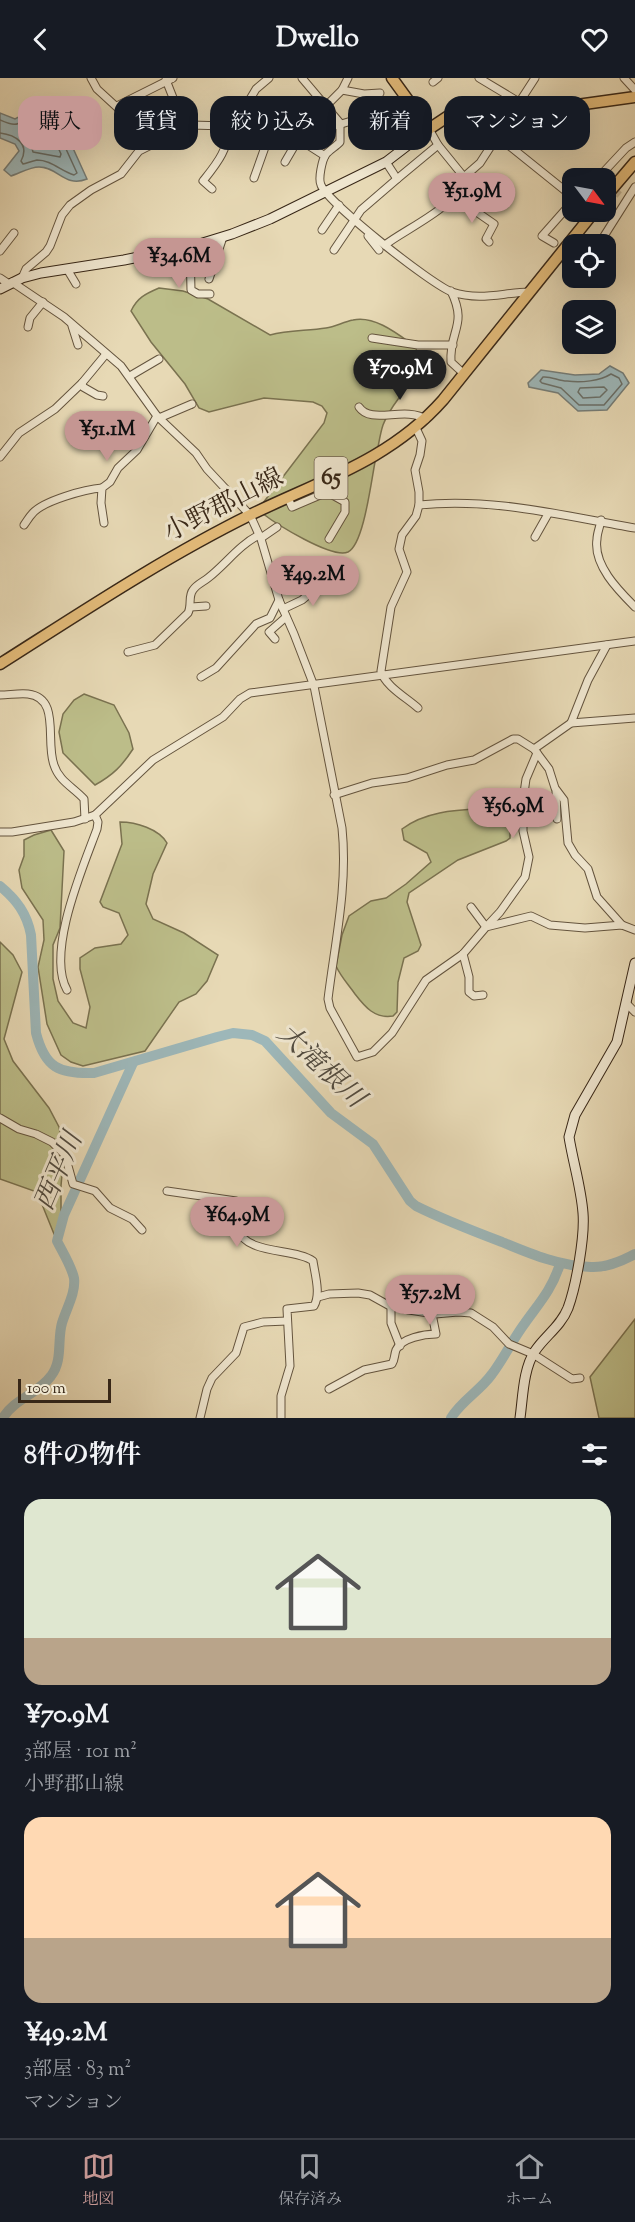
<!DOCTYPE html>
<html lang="ja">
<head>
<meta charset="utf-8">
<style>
  :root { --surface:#171b24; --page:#242831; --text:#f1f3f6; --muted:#9ea1a6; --line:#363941; --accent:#c59692 }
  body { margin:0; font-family:"Sorts Mill Goudy","Noto Serif JP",serif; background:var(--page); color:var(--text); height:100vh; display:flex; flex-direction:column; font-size:22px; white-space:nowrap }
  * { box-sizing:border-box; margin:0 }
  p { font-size:20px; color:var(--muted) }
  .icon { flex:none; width:33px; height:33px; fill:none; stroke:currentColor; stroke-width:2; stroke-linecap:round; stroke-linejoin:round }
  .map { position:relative; height:1340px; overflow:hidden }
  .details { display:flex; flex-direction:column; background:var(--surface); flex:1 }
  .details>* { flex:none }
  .top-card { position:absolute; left:18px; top:18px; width:600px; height:54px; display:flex; gap:12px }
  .needle { width:39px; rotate:122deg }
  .tools { position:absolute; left:562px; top:90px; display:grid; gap:12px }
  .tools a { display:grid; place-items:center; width:54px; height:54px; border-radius:12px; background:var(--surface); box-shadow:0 6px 24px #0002; font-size:30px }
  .scale { position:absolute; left:18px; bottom:15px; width:93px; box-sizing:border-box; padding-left:6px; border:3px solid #382717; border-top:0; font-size:16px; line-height:21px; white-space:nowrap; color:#382717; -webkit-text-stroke:4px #efe6cf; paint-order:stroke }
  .price { position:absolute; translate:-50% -51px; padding:0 14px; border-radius:21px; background:var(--accent); color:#111; font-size:20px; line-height:39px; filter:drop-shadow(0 2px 3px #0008) }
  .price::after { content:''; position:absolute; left:50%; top:36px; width:18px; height:14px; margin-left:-9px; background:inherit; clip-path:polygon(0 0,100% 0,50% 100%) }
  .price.current { background:#222; color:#fff }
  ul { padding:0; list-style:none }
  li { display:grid; align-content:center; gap:12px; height:318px; padding:0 24px }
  li span { display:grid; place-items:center; height:186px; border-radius:18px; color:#555 }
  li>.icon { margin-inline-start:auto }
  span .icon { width:108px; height:108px; fill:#fffc; stroke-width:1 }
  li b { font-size:26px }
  h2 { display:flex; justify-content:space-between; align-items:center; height:72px; padding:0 24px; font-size:26px }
  .tag { padding:0 21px; border-radius:18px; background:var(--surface); box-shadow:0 6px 24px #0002; font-size:21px; line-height:54px }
  .tag.current { background:var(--accent); color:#111 }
  header { display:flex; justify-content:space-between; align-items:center; height:78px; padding:0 24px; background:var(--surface); font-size:27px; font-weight:700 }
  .dock { display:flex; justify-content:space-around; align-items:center; height:84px; border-top:2px solid var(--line); background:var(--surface); font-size:16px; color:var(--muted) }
  .dock a { display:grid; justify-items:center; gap:3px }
  .dock .current { color:var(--accent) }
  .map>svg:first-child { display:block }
</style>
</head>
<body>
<header><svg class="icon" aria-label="back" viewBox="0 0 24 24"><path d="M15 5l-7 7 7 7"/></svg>Dwello<svg class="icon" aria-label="heart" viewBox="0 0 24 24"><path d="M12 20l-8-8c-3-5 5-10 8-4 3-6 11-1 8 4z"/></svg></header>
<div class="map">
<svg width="635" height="1340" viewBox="0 0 635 1340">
  <rect width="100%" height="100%" fill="#e7d9b5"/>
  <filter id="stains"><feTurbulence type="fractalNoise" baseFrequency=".00333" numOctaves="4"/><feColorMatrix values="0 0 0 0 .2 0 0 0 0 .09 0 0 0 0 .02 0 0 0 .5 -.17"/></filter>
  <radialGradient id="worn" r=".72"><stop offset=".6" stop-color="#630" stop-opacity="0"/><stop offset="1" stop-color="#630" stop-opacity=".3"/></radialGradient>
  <!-- green -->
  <g fill="#bcbd89" stroke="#7a7250" stroke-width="1.5">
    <path d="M159 210 183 213 208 221 270 257C288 252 307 253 326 250 335 249 343 244 353 242 375 237 399 257 416 269 422 305 394 317 383 347 380 356 379 365 377 374 372 394 365 466 348 474 332 481 276 446 262 435L260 429 324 345 327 335 322 328 313 324 264 320 209 334 199 330 185 306 151 264 131 233C137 220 145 216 159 210Z"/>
    <path d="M84 616 114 627 129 655 133 671C122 688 113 697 95 707L63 675 59 654 63 636 74 622Z"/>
    <path d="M490 730 506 733 510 739V760L506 763 458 782 409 815 407 824 421 867 418 873 404 880 398 904 397 934 393 938C375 941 365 929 355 916 348 906 341 899 336 888L342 857 349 838 371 823 386 820 406 806 431 784 427 775 404 762 402 751C427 732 460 732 490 730Z"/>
    <path d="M120 744C136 744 159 751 167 765L153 796 146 826 153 841 184 855 218 877 207 903 196 916 179 924 145 973 83 988 71 984 61 977 47 946 38 889 44 862 43 842 22 810 19 792 24 778V762L34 757 51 752 64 773 60 850 53 867V901L58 923 73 945 86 950 90 929 80 891V880L95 870 121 866 128 857 119 835 103 829 100 824 122 766Z"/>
    <polygon points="0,864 13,877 22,894 4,961 13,983 49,1030 59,1049 64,1073 61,1108 61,1152 54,1156 37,1114 0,1101"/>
    <polygon points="635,1241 635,1340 599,1340 590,1299"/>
  </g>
  <!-- water -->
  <g fill="#9db7b9" stroke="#757d78" stroke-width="1.5">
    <path d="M30 33 58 42 62 46 87 101C65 110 58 89 39 89 30 89 20 95 11 98L4 92 19 73 15 66 0 60V35L15 41Z"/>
    <polygon points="610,288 623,295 629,305 607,332 578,333 558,315 529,309 528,305 541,292 575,297 599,296"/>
  </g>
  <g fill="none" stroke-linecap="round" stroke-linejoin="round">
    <!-- shore -->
    <g stroke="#6a6f68" stroke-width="1.5">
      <path d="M0 42C16 49 16 47 30 40L55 47 77 95 74 97C61 93 51 82 37 82 32 83 27 85 23 86L21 83C30 66 16 57 0 55"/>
      <polygon points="32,48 51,54 61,76 60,79 33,74 30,63 24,55"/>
      <path d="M611 296 619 300 622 306 604 327H579L561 310 542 305 540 303 543 299C551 298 559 303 567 303 581 305 600 303 611 296Z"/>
      <polygon points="604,309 607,312 600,319 583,320 578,314 580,310"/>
    </g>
    <!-- river -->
    <g stroke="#9db7b9" stroke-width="10">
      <path d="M0 808C17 822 27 836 31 857L36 955C45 990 59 996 94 995L217 959 233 955 252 957 265 963 331 1035 373 1066 410 1123 416 1128C444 1142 473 1153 502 1164 531 1176 559 1188 591 1189 606 1190 622 1183 635 1176"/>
      <path d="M3 1340C14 1321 38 1316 51 1298 63 1283 57 1262 62 1245 66 1231 76 1215 74 1200 71 1187 63 1175 57 1163L64 1137 133 985"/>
      <path d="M451 1340C461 1323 480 1313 492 1296 504 1280 513 1261 525 1245 540 1224 552 1211 560 1186"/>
    </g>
    <!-- street-tunnel -->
    <polyline stroke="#c4b595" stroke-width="7" stroke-dasharray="7 3.5" stroke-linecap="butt" points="606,106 621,118"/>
    <!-- street casing -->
    <g stroke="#64543e" stroke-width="9">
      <g id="street">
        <polyline points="91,0 97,11 121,33 138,38 174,55"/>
        <path d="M302 0 340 45V64C336 68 330 72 326 76 322 82 318 101 321 107 328 125 432 207 452 214 480 223 501 215 529 214"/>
        <polyline points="479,0 519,24"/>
        <polyline points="624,0 635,12"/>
        <polyline points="166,2 185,50"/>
        <polyline points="433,4 438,0"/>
        <polyline points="342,12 364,16 380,15"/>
        <polyline points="117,28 173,0"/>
        <polyline points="326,28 342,12 348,0"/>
        <polyline points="237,40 254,47 261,53"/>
        <polyline points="297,57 300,62 325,78"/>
        <polyline points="497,58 573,119"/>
        <polyline points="438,67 464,99"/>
        <polyline points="285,84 299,60"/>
        <polyline points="386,84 397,101 438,67 429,51"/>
        <polyline points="254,100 270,55"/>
        <polyline points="598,100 626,70 635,64"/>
        <path d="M212 111 203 103C215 88 232 68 226 48L241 36 256 11 269 0"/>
        <polyline points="456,115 468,128 494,146 486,161 489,164"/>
        <polyline points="322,152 339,127"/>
        <polyline points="368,158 379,172"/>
        <polyline points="554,165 542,158 573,123"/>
        <polyline points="599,166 635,109"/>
        <path d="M385 167C405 151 461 127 464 99L480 85 535 0"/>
        <polyline points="190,169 191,212 198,216 210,216"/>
        <polyline points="334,172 361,132 397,101"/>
        <polyline points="0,173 14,155"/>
        <polyline points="571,175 573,176"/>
        <polyline points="67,191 76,206"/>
        <polyline points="0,200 9,206"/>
        <polyline points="22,200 26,191 46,174 50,168 62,137 70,127 91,112 121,96 139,73 191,47 226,48 301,58 358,41 423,41"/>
        <polyline points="209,201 223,159"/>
        <path d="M12 204 64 239 121 288 157 338 196 375 207 391 250 437 261 461 279 522 294 556 314 608 342 750C348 808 335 864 328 921L330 930 357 979 373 974 392 955 426 902 463 876 486 849 531 838 550 847 585 850 622 847 635 852"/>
        <path d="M451 213C468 248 449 252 451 284L464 296"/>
        <polyline points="72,248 78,267"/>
        <polyline points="28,249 30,240 43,224"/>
        <polyline points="372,260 418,267 453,267"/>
        <polyline points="130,298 159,281"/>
        <polyline points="103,318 97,317 83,309 82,305 106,276"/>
        <path d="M359 329C371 347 404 328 426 341"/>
        <polyline points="159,340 192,326"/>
        <path d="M416 350 422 363 420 377 415 392 419 414V427L416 438 402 457 399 471 407 494 391 529 381 593C385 608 407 620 418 630"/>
        <polyline points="0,379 19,355 55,331 82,305"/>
        <polyline points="288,420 292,429 327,414 345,424 345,434 329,461"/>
        <path d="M419 427C492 419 564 438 635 450"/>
        <path d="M601 442C600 449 597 455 597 461 593 487 618 512 635 529"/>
        <polyline points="104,445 101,425 102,410 110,404 118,390 137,372 157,338"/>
        <path d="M24 447C27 443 29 439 32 436 42 423 86 411 102 410"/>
        <polyline points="535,459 548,436"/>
        <polyline points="261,460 277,449"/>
        <polyline points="191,529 206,528"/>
        <polyline points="283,531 302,522 327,501"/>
        <polyline points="275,561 269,554 286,539"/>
        <path d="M128 574 155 567 188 535C192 527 188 518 193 512 196 507 203 504 208 500 226 486 239 467 259 457"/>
        <polyline points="201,599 216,590 256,546 270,540 279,522"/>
        <path d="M0 617C9 617 19 615 28 616 61 620 45 663 54 687 59 703 73 709 84 721L85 741"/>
        <polyline points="571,645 588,602 607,567"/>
        <polyline points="534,671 571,645 635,640"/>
        <polyline points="556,713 557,741"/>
        <polyline points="334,717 372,705 407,700 447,687 474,682 513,661 518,661 534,671 549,691 555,710 564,722 568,765 575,777 588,791 597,819 622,847"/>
        <polyline points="0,754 12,754 74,744 95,737 153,682 223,639 240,621 250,615 635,563"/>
        <polyline points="471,829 486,849 500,834 525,799 529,779 523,753 523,722 526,701 537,675"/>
        <polyline points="463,876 469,899 469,914 474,918 483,917"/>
        <path d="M67 912C46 874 83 789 97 751L98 744 95 737"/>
        <polyline points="626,925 635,934"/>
        <polyline points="0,1040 19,1051 36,1056 52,1064 65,1077 73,1106 95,1113 110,1130 132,1141 142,1152"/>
        <path d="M167 1113 236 1123C237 1132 236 1143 238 1151 245 1177 296 1170 313 1183 315 1197 321 1216 314 1228L287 1231 290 1288 281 1318V1340"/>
        <polyline points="318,1219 329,1216 358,1215 370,1217 388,1227 409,1232 435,1236 458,1234 471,1235 493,1249 509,1266 533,1276 572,1301 580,1300"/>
        <polyline points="391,1228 391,1245 400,1268"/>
        <path d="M329 1311 364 1292 392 1286C395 1281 394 1278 396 1272 401 1260 425 1256 436 1256L432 1236"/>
        <polyline points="200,1340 207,1311 212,1300 236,1275 244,1249 263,1244 287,1243"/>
      </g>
    </g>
    <!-- secondary casing -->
    <g stroke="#382717" stroke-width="11">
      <g id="secondary">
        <polyline points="0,211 22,200 41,195 124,182 193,168 232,156 270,141 386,84 429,51"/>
        <path d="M520 1340C523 1319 523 1291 535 1273 545 1258 561 1248 568 1230 576 1208 585 1159 583 1135 581 1109 573 1084 569 1059L575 1037 617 964 635 885"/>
      </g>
    </g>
    <!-- primary casing -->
    <g stroke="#382717" stroke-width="13">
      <g id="primary">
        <polyline points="392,0 429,51 447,39 541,32 635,19"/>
        <polyline points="606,118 635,84"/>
        <path d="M0 586C82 534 163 480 250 437 320 403 390 382 443 322L594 134"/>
      </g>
    </g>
    <!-- street -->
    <use href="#street" stroke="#efe6cf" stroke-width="7"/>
    <!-- secondary -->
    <use href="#secondary" stroke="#efe6cf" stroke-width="9"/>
    <!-- primary -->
    <use href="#primary" stroke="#e4bc7a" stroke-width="10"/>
  </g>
  <g text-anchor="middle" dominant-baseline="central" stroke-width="6" stroke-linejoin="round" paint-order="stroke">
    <!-- shield labels -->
    <rect fill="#efe6cf" stroke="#6f604e" stroke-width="1.5" x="314.5" y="379" width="33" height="42" rx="4.5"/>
    <g font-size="24" font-weight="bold" fill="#382717">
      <text x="331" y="400">65</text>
    </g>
    <!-- street labels -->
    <g font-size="26" fill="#382717" stroke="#efe6cf">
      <text transform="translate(224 428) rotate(-27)">小野郡山線</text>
    </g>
    <!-- water labels -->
    <g font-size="27" font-style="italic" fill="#514b40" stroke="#efe6cf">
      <text transform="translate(320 989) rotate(43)">大滝根川</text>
      <text transform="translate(60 1094) rotate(-67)">西平川</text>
    </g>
  </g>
  <rect width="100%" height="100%" filter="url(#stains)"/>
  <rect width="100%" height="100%" fill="url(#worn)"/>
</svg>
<div class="tools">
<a><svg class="needle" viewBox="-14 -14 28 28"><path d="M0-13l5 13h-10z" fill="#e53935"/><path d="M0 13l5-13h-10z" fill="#9ea1a6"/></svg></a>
<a><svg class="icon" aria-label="locate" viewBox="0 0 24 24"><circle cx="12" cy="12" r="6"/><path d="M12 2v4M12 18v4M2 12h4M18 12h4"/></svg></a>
<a><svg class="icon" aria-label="layers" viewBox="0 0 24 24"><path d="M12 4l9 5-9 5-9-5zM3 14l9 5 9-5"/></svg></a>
</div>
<div class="scale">100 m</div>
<b class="price" style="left:472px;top:146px">¥51.9M</b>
<b class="price" style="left:179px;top:211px">¥34.6M</b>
<b class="price current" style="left:400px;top:323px">¥70.9M</b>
<b class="price" style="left:107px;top:384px">¥51.1M</b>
<b class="price" style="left:313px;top:529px">¥49.2M</b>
<b class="price" style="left:513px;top:761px">¥56.9M</b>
<b class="price" style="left:237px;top:1170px">¥64.9M</b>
<b class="price" style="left:430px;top:1248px">¥57.2M</b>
<div class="top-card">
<a class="tag current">購入</a>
<a class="tag">賃貸</a>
<a class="tag">絞り込み</a>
<a class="tag">新着</a>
<a class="tag">マンション</a>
</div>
</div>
<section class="details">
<h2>8件の物件<svg class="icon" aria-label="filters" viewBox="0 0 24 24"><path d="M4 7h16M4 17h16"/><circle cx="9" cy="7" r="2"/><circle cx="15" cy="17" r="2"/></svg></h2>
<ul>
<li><span style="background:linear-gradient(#dfe7d0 75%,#b9a48a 0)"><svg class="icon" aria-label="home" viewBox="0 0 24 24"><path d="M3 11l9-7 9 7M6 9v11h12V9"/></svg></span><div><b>¥70.9M</b><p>3部屋 · 101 m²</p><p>小野郡山線</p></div></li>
<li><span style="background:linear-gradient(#ffd9b3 65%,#b9a48a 0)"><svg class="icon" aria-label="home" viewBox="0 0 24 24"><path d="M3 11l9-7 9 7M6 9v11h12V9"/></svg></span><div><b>¥49.2M</b><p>3部屋 · 83 m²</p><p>マンション</p></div></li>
</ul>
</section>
<nav class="dock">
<a class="current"><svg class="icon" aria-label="map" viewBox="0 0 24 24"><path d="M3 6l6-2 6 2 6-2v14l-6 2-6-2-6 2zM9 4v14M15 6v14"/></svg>地図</a>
<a><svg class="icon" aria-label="saved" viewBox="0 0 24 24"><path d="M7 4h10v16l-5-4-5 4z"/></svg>保存済み</a>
<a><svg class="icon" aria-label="home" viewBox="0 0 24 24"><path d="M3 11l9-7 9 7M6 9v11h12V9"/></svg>ホーム</a>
</nav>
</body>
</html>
